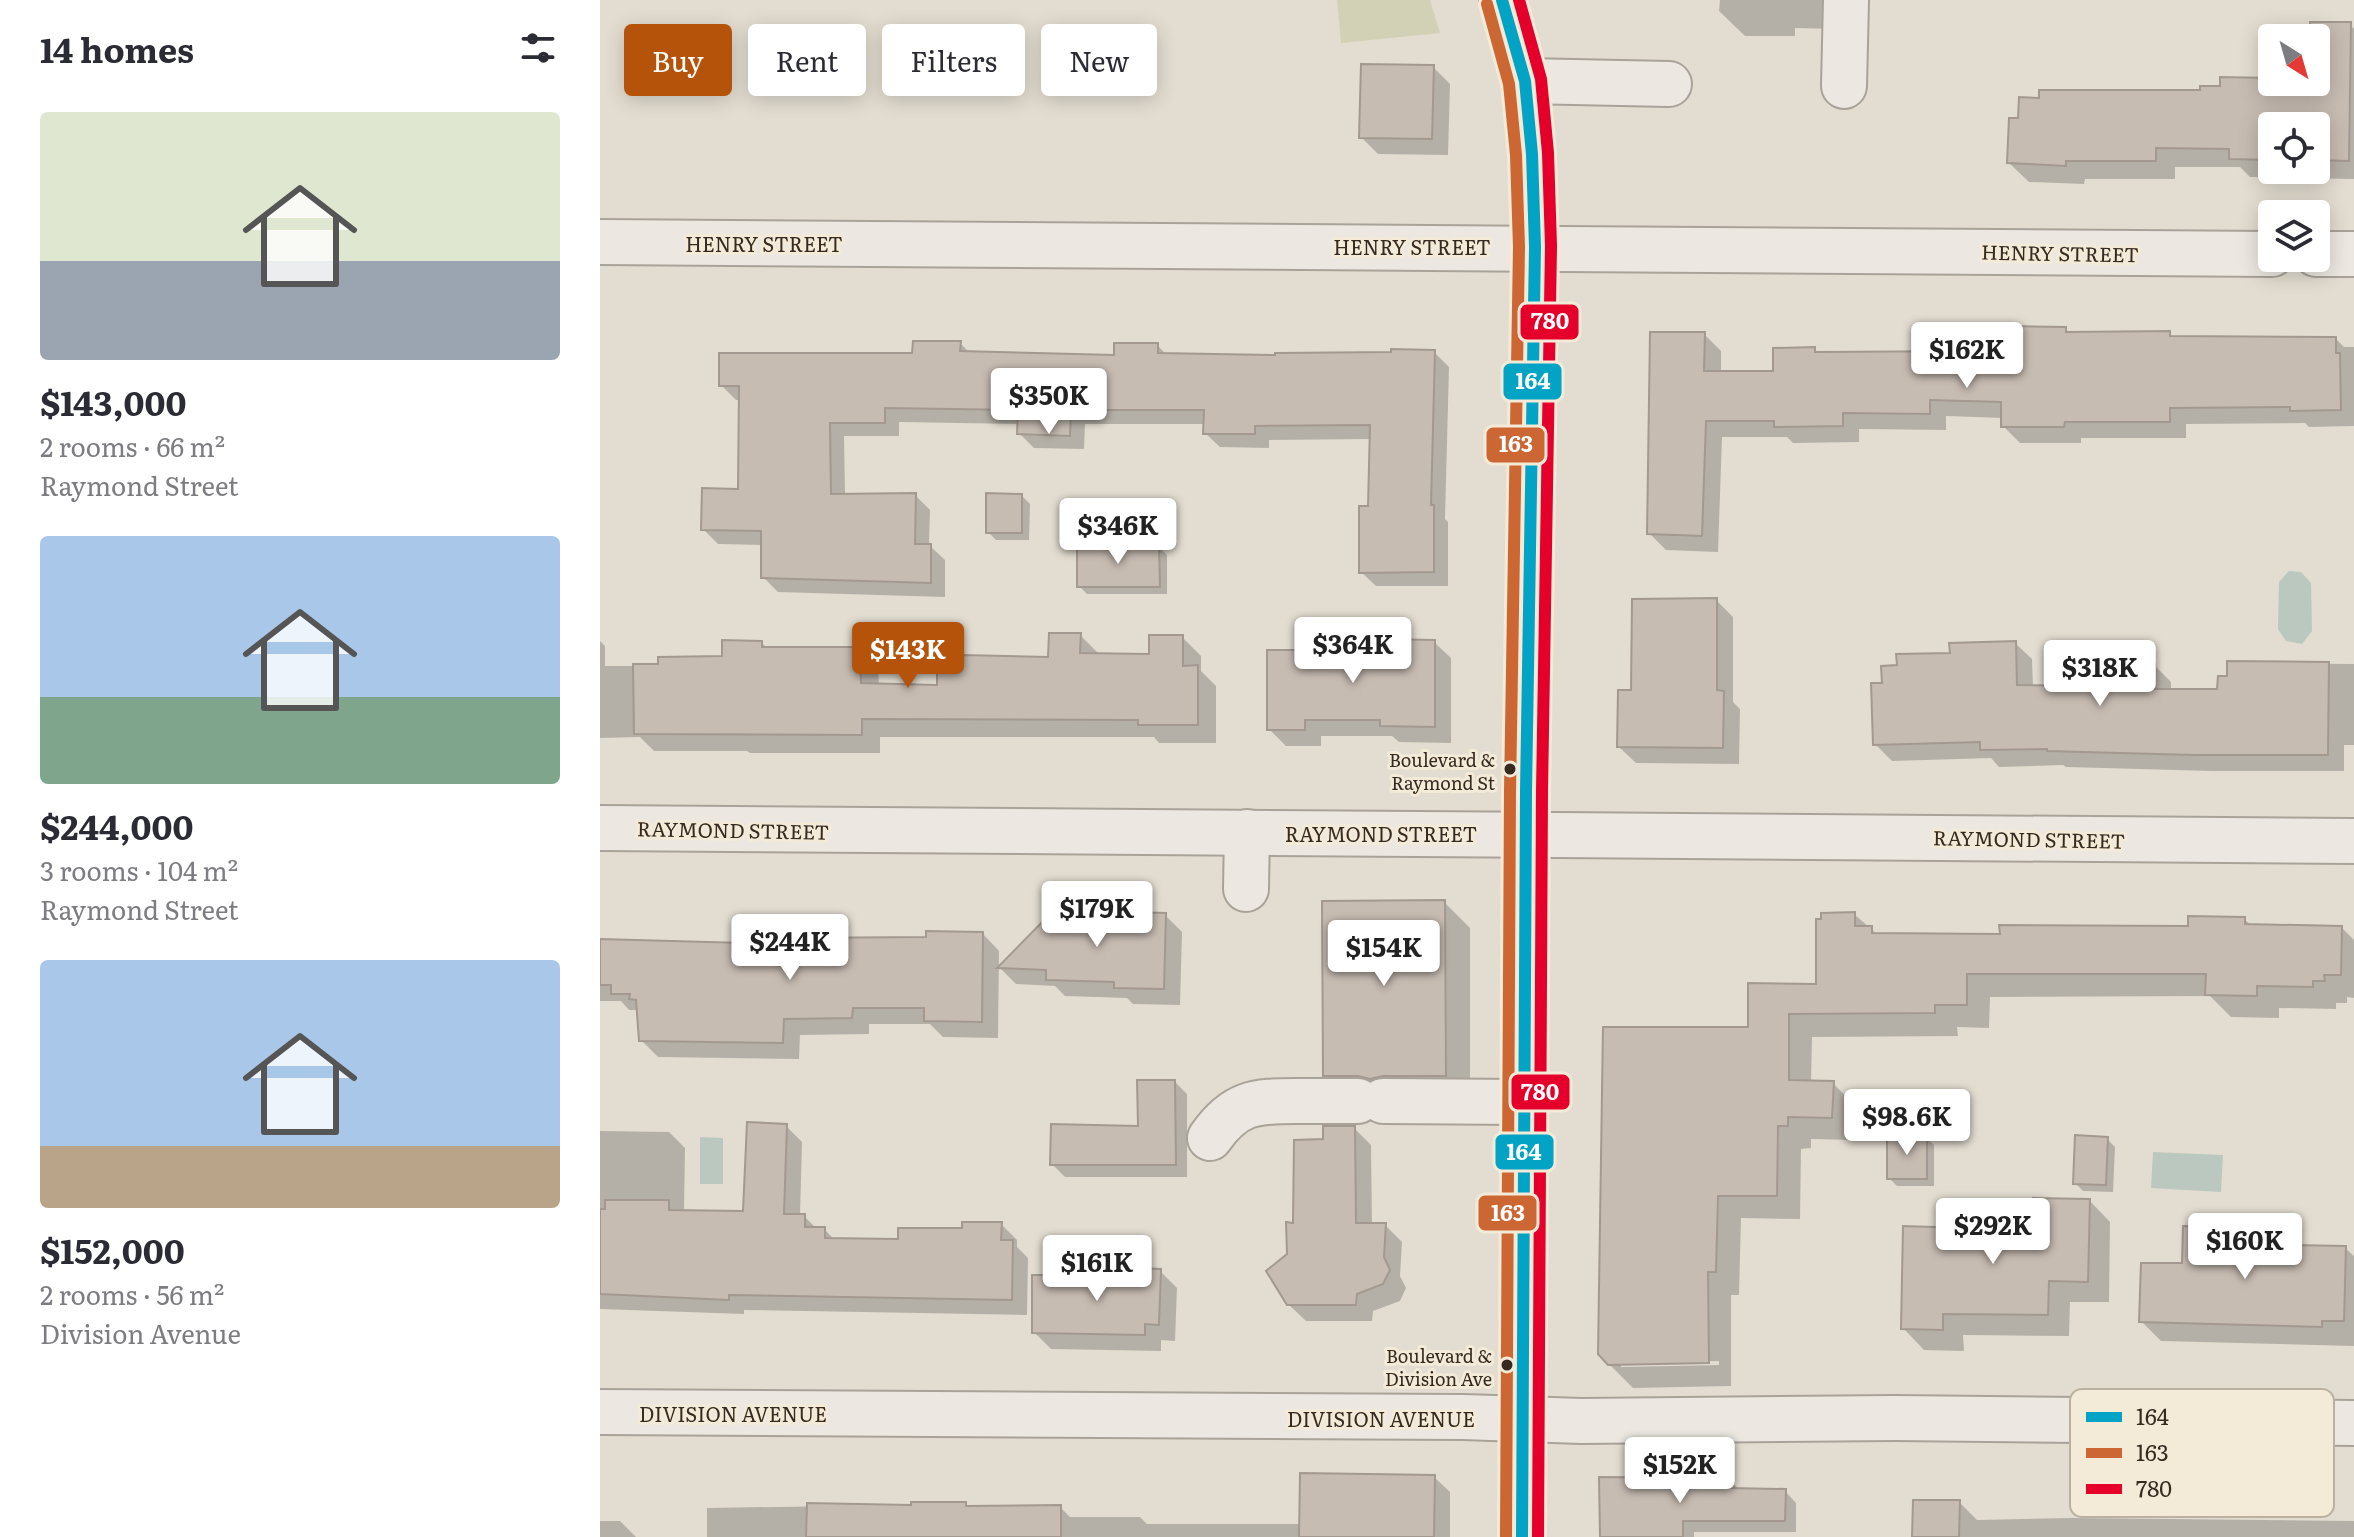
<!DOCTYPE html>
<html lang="en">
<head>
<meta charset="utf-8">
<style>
  :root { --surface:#fff; --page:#f2f2f3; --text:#2b2b33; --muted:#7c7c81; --accent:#b45309 }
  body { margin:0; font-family:Literata,serif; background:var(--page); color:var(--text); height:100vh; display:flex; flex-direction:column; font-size:30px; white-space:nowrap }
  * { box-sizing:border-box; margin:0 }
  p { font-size:26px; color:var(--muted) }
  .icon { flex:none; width:44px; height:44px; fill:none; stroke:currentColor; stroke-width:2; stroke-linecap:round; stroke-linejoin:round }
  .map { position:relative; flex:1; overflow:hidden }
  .panel { display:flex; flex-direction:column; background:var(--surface); width:600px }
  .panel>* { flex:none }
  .guide { position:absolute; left:24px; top:24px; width:760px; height:72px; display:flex; gap:16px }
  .needle { width:52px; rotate:143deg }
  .controls { position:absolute; left:1658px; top:24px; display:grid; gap:16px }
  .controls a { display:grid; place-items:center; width:72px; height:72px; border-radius:8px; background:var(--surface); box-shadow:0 4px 20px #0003; font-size:40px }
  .price { position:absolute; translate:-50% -68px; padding:0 18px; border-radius:8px; background:#fff; color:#222; font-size:26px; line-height:52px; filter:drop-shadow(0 2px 4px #0008) }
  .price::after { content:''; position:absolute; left:50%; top:48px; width:24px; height:18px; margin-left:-12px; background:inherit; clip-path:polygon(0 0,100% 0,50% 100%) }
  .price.current { background:var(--accent); color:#fff }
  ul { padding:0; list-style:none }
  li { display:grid; align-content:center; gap:16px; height:424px; padding:0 40px }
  li span { display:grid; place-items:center; height:248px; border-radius:8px; color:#555 }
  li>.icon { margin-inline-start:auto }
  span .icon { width:144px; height:144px; fill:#fffc; stroke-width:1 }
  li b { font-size:34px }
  h2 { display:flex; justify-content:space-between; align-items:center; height:96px; padding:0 40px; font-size:34px }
  .tag { padding:0 28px; border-radius:8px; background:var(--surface); box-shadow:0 4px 20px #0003; font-size:28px; line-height:72px }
  .tag.current { background:var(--accent); color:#fff }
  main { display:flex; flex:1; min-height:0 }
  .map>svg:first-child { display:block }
</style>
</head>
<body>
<main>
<section class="panel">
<h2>14 homes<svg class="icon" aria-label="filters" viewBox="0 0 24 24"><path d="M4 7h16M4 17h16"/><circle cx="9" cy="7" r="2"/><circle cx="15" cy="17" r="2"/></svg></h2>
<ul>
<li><span style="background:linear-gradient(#dfe7d0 60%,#9aa5b1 0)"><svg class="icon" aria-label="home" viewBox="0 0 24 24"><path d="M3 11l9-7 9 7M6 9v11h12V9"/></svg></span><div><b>$143,000</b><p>2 rooms · 66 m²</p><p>Raymond Street</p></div></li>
<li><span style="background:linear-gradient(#a9c7e8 65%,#7fa58c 0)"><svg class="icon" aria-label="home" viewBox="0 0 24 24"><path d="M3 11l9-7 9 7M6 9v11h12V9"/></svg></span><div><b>$244,000</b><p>3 rooms · 104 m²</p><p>Raymond Street</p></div></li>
<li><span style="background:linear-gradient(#a9c7e8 75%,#b9a48a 0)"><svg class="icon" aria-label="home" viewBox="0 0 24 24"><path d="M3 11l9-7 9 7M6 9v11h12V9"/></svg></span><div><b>$152,000</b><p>2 rooms · 56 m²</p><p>Division Avenue</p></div></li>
</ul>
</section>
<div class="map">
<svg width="1754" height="1537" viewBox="0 0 1754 1537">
  <rect width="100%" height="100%" fill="#e3ddd1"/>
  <!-- green -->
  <polygon fill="#d2d1b5" points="737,0 830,0 840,33 741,43"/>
  <!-- water -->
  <g fill="#bac8c0">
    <polygon points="1689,571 1701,572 1711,583 1712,631 1702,644 1686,641 1678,629 1679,582"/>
    <polygon points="100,1137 123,1138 123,1184 100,1184"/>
    <polygon points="1553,1152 1623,1155 1621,1192 1551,1188"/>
  </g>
  <!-- shadow -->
  <g fill="#0003" fill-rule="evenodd">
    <polygon points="1120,0 1236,0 1236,29 1195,28 1195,36 1145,36 1119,11"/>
    <path d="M1750 24 1754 29V179L1650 177 1640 167H1575V179H1485L1484 184 1429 182 1409 163 1602 92 1672 80V82H1716V38H1712ZM1672 126H1716V170H1672Z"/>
    <polygon points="833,67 850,84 848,155 778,154 761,137"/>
    <polygon points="1465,329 1471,334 1569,333 1574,338 1736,339 1744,347 1754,347 1754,426 1709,427 1705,423 1586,424 1586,438 1481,438 1481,443 1420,443 1403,426 1403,418 1346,416 1346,430 1259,429 1259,442 1193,443 1187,437 1122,437 1118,552 1066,550 1049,533 1104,334 1121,351 1121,373 1175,373 1214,349 1220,354 1379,353 1413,348"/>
    <polygon points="360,343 370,353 516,358 557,345 567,355 677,357 834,352 849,367 845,519 848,522 848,586 776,586 761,572 770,508 771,439 669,440 669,448 620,447 605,433 605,424 485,424 484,449 434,448 419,433 420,424 299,422 299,436 244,436 245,495 315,495 330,510 329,545 345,560 345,597 178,592 163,577 163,545 118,544 103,529 140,491 141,400 136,400 121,385 314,355"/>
    <polygon points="422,496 430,504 429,540 396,540 388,532"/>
    <polygon points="559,547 567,555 567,594 487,594 479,586"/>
    <polygon points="1116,600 1133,617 1133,702 1140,709 1139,764 1036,763 1019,747 1033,692"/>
    <polygon points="480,635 498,653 551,656 582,637 601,656 601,671 616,686 616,743 559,743 554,737 280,737 280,753 150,753 147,751 54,751 40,737 0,738 0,641 5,646 5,666 60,666 124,658 162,643 168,649 260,649 278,668 279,685 339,687 362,671 450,659"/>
    <polygon points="834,642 851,658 851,743 799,742 792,736 721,736 721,746 686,746 669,729 783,652"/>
    <polygon points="1415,643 1432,659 1433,687 1515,688 1554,665 1571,682 1571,691 1619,691 1629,678 1629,663 1754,664 1754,745 1744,745 1744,771 1612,771 1466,767 1463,765 1399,767 1391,758 1292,761 1275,744 1284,685 1352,655"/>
    <polygon points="844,902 870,928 870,1101 750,1100 725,1075"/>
    <path d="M1254 914 1278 935 1402 936 1590 928 1644 919 1652 926 1741 927 1754 940V998L1747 997V1003H1736V1009L1679 1008V1018L1631 1017 1610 996 1390 997 1389 1028 1357 1027 1358 1036 1212 1037 1211 1083H1233L1256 1107 1255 1140 1211 1139V1148L1201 1149 1200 1219 1141 1218 1139 1295H1131V1386L1033 1388 1009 1364 1150 1029 1218 986ZM1119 1361V1365L1021 1367V1363Z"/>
    <polygon points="565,915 582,932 580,1005 533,1004 527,998 465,996 455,986 416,984 400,968"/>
    <polygon points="183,930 193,940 328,939 383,934 399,951 398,1038 343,1037 330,1024 269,1024 269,1034 200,1035 199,1059 58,1057 41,1040 39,1010 29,1010 21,1001 0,1001 0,941 146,945"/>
    <polygon points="575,1082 587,1094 587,1177 465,1177 452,1164 540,1128"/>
    <polygon points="186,1126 202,1142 200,1216 204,1216 217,1229 224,1229 235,1240 300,1241 401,1224 417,1240 417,1247 428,1258 427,1315 144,1310 144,1314 0,1309 0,1131 69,1132 85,1148 84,1212 145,1213"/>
    <polygon points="754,1128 771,1145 772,1225 785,1225 802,1242 800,1276 806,1288 800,1301 773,1311 772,1321 706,1321 688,1304 689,1254 695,1225 725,1140"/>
    <polygon points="1326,1137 1334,1145 1334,1186 1297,1186 1289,1178"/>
    <polygon points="1507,1139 1515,1147 1513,1192 1483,1191 1475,1183"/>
    <polygon points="1489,1200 1510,1222 1509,1302 1470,1302 1469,1336 1363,1335 1364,1351 1324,1350 1303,1328 1365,1230 1369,1234 1434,1235"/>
    <polygon points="1690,1233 1704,1247 1745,1248 1754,1256 1754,1346 1561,1341 1541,1321 1584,1265"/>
    <polygon points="560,1271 577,1288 575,1341 561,1340 561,1351 451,1349 434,1332 517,1277"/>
    <polygon points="834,1477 850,1492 850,1537 107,1537 107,1508 365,1504 370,1508 460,1507 470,1517 540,1517 547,1524 701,1524"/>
    <polygon points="1129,1480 1140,1490 1185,1491 1196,1503 1196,1532 1094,1532 1094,1537 1001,1537"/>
    <polygon points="1359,1502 1377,1520 1472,1518 1754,1521 1754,1537 1314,1537"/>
    <polygon points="0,1521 20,1521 36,1537 0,1537"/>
  </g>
  <!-- building -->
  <g fill="#c7bcb2" stroke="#a39990" stroke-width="2">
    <polygon points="1710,22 1751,22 1749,161 1716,160 1716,126 1672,126 1672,160 1629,159 1629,149 1556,148 1556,161 1466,161 1466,166 1407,163 1409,118 1418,118 1419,97 1439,98 1439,90 1600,90 1600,86 1620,86 1620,77 1672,78 1672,82 1716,82 1716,38 1710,38"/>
    <polygon points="761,64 834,65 832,139 759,138"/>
    <polygon points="1411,326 1466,327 1466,332 1570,331 1570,336 1736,337 1736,353 1740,353 1741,410 1690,411 1690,407 1570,408 1570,422 1465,422 1464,427 1401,427 1401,402 1330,400 1330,414 1243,413 1243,426 1174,427 1174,421 1106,421 1102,536 1047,534 1050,332 1105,332 1104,371 1173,371 1173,348 1215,347 1215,352 1377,351 1377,346 1411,346"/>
    <polygon points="313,341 361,341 360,351 514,355 514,343 558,343 558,353 675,355 675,353 791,352 791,349 835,350 831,505 834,505 834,572 759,573 759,506 768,506 770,425 655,426 655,434 603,434 604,410 471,410 470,436 417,434 418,410 285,408 285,423 230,423 231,494 316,493 315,544 331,544 331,583 161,578 161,531 101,530 102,488 138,489 139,386 119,386 119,353 312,353"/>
    <polygon points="386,493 422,494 422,533 386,533"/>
    <polygon points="559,545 560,587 477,587 477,546"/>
    <polygon points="1117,598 1117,690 1124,691 1123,748 1017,747 1018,690 1031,690 1032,599"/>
    <polygon points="449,633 481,633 480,653 549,654 549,635 583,635 583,666 598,665 598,725 538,725 538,720 262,719 262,735 34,734 33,664 58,664 58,657 122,656 122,640 162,641 162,647 260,647 261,683 337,685 337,669 360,669 361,655 448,657"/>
    <polygon points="781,639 835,640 835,727 780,726 780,720 705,720 705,730 667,730 667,650 781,650"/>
    <polygon points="1416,641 1417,685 1513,686 1514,662 1555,663 1554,689 1617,689 1618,676 1627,676 1627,661 1729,662 1728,755 1594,755 1447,751 1447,749 1380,750 1380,742 1273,745 1271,683 1282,683 1281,666 1297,665 1296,654 1350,653 1349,643"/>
    <polygon points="845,900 846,1076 783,1076 770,1079 758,1076 723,1076 722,901"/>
    <polygon points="453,911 535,915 535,912 566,913 564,989 514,988 514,982 446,980 446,970 397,968"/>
    <polygon points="1255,912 1255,926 1272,926 1272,933 1400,934 1399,925 1588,926 1588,916 1645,917 1645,924 1742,926 1741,975 1724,975 1725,981 1713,981 1713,987 1657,986 1657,996 1605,995 1606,974 1367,974 1367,1005 1335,1005 1335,1013 1189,1014 1189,1080 1234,1081 1232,1118 1188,1117 1188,1126 1178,1126 1177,1196 1118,1196 1116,1272 1108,1272 1109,1363 1008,1365 998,1354 1003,1027 1148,1027 1148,983 1216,984 1216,919 1221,919 1221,913"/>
    <polygon points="184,928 184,938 326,937 326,931 383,932 382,1022 324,1021 324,1008 253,1008 252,1018 184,1019 183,1043 39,1041 36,1000 29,999 30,994 11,994 11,985 0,985 0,939 144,943 144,929"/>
    <polygon points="537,1080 575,1080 576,1165 450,1165 451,1124 538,1126"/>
    <polygon points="147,1122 187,1124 184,1214 205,1214 205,1227 225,1227 225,1238 298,1239 298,1228 362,1228 362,1222 402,1222 401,1240 413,1240 412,1300 129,1295 129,1300 0,1294 0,1209 5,1209 5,1200 69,1200 69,1210 143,1211"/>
    <polygon points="723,1126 755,1126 756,1223 786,1223 784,1257 790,1270 783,1284 757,1294 756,1305 687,1305 666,1271 687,1254 686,1222 693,1223 694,1140 723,1139"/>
    <rect x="1287" y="1135" width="40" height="44"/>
    <polygon points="1475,1135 1508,1137 1506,1185 1473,1184"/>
    <polygon points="1433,1198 1490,1199 1488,1282 1449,1281 1448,1315 1343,1314 1343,1330 1301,1329 1303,1226 1366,1228 1366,1232 1432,1233"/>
    <polygon points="1583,1226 1691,1231 1691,1245 1746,1246 1744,1321 1722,1321 1722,1327 1539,1322 1541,1263 1582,1263"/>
    <polygon points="515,1267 561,1269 559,1325 545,1324 545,1335 432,1333 432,1275 515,1275"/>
    <polygon points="700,1473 835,1475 834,1537 699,1537"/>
    <polygon points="999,1477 1130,1478 1130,1488 1186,1489 1185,1521 1083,1521 1083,1537 1000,1537"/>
    <polygon points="1313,1500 1360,1500 1359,1537 1312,1537"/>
    <polygon points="311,1502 366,1502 366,1506 461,1505 461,1537 206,1537 207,1503 311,1505"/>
  </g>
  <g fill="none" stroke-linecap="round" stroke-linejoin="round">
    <!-- minor casing -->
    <g stroke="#a9a299" stroke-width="48">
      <g id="minor">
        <polyline points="902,0 925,81 932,154 935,247 926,791 922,1537"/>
        <polyline points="925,81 1069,84"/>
        <polyline points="1244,86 1246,0"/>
        <polyline points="0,242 1672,254"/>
        <polyline points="1716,254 1754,254"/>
        <polyline points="0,828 1754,841"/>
        <polyline points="646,889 647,832"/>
        <polyline points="783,1101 923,1102"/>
        <path d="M610 1138C635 1102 655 1101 696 1101 716 1101 737 1101 758 1101"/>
        <polyline points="0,1412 863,1417 981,1421 1295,1418 1754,1423"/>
      </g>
    </g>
    <!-- minor -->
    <use href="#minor" stroke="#ece8e1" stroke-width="44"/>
    <!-- bus-1 casing -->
    <g stroke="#f3ead8" stroke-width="18">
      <polyline id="bus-1" points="902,0 925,81 932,154 935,247 926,791 922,1537"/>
    </g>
    <!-- bus-2 casing -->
    <g stroke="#f3ead8" stroke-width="18">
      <polyline id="bus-2" points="887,4 909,84 916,155 919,247 910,791 906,1537"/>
    </g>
    <!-- bus-3 casing -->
    <g stroke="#f3ead8" stroke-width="18">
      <polyline id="bus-3" points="919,0 941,79 948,153 951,246 942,791 938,1537"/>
    </g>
    <!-- bus-1 -->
    <use href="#bus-1" stroke="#03a3c5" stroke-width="12"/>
    <!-- bus-2 -->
    <use href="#bus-2" stroke="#c63" stroke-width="12"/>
    <!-- bus-3 -->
    <use href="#bus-3" stroke="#e4002b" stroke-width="12"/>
  </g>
  <!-- markers -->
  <g fill="#372b21" stroke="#f3ead8" stroke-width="3">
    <circle cx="910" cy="769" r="7"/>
    <circle cx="907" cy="1365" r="7"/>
  </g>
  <g text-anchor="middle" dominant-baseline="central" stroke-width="6" stroke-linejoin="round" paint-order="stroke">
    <!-- bus labels -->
    <g font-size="18" fill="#372b21" stroke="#f3ead8" text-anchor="end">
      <text x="895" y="759">Boulevard &amp;<tspan x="895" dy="23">Raymond St</tspan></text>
      <text x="892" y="1355">Boulevard &amp;<tspan x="892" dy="23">Division Ave</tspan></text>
    </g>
    <!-- street labels -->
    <g font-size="20" fill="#372b21" stroke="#f3ead8">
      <text x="164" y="243">HENRY STREET</text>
      <text x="812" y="246">HENRY STREET</text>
      <text transform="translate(1460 252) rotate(1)">HENRY STREET</text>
      <text transform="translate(133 829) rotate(1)">RAYMOND STREET</text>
      <text x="781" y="833">RAYMOND STREET</text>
      <text transform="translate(1429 838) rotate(1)">RAYMOND STREET</text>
      <text x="133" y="1413">DIVISION AVENUE</text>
      <text x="781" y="1418">DIVISION AVENUE</text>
    </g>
  </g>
  <!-- legend -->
  <rect x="1470" y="1389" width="264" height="128" rx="12" fill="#f3ead8" stroke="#bbb1a1" stroke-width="2"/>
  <rect x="1486" y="1412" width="36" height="10" fill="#03a3c5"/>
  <rect x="1486" y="1448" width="36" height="10" fill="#c63"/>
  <rect x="1486" y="1484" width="36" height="10" fill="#e4002b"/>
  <g font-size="22" fill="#372b21">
    <text x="1536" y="1425">164</text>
    <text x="1536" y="1461">163</text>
    <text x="1536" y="1497">780</text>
  </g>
  <g stroke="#f3ead8" stroke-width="3">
    <rect x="919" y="303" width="61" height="38" rx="8" fill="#e4002b"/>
    <rect x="902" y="362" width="61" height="39" rx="8" fill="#03a3c5"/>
    <rect x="885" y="426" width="61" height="38" rx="8" fill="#c63"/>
    <rect x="910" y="1073" width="61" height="38" rx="8" fill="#e4002b"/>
    <rect x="894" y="1133" width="61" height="38" rx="8" fill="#03a3c5"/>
    <rect x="877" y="1194" width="61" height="38" rx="8" fill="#c63"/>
  </g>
  <g font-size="22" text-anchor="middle" font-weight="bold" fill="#fff">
    <text x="950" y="329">780</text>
    <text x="933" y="389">164</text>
    <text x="916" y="452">163</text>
    <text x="940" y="1100">780</text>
    <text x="924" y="1160">164</text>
    <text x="908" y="1221">163</text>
  </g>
</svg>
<div class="controls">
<a><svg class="needle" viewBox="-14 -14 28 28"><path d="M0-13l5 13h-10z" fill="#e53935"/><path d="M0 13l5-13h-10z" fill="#7c7c81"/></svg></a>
<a><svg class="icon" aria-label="locate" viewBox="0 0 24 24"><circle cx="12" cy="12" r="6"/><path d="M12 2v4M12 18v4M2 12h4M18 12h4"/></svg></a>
<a><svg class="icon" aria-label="layers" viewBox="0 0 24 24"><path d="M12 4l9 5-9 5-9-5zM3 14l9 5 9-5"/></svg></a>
</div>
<b class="price" style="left:1367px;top:390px">$162K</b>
<b class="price" style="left:449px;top:436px">$350K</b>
<b class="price" style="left:518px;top:566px">$346K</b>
<b class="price" style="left:753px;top:685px">$364K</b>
<b class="price current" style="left:308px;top:690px">$143K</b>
<b class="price" style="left:1500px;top:708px">$318K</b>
<b class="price" style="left:497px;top:949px">$179K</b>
<b class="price" style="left:190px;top:982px">$244K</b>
<b class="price" style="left:784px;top:988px">$154K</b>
<b class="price" style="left:1307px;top:1157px">$98.6K</b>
<b class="price" style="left:1393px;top:1266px">$292K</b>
<b class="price" style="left:1645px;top:1281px">$160K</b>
<b class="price" style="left:497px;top:1303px">$161K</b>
<b class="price" style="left:1080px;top:1505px">$152K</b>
<div class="guide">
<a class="tag current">Buy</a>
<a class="tag">Rent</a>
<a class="tag">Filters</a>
<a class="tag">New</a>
</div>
</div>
</main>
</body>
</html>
